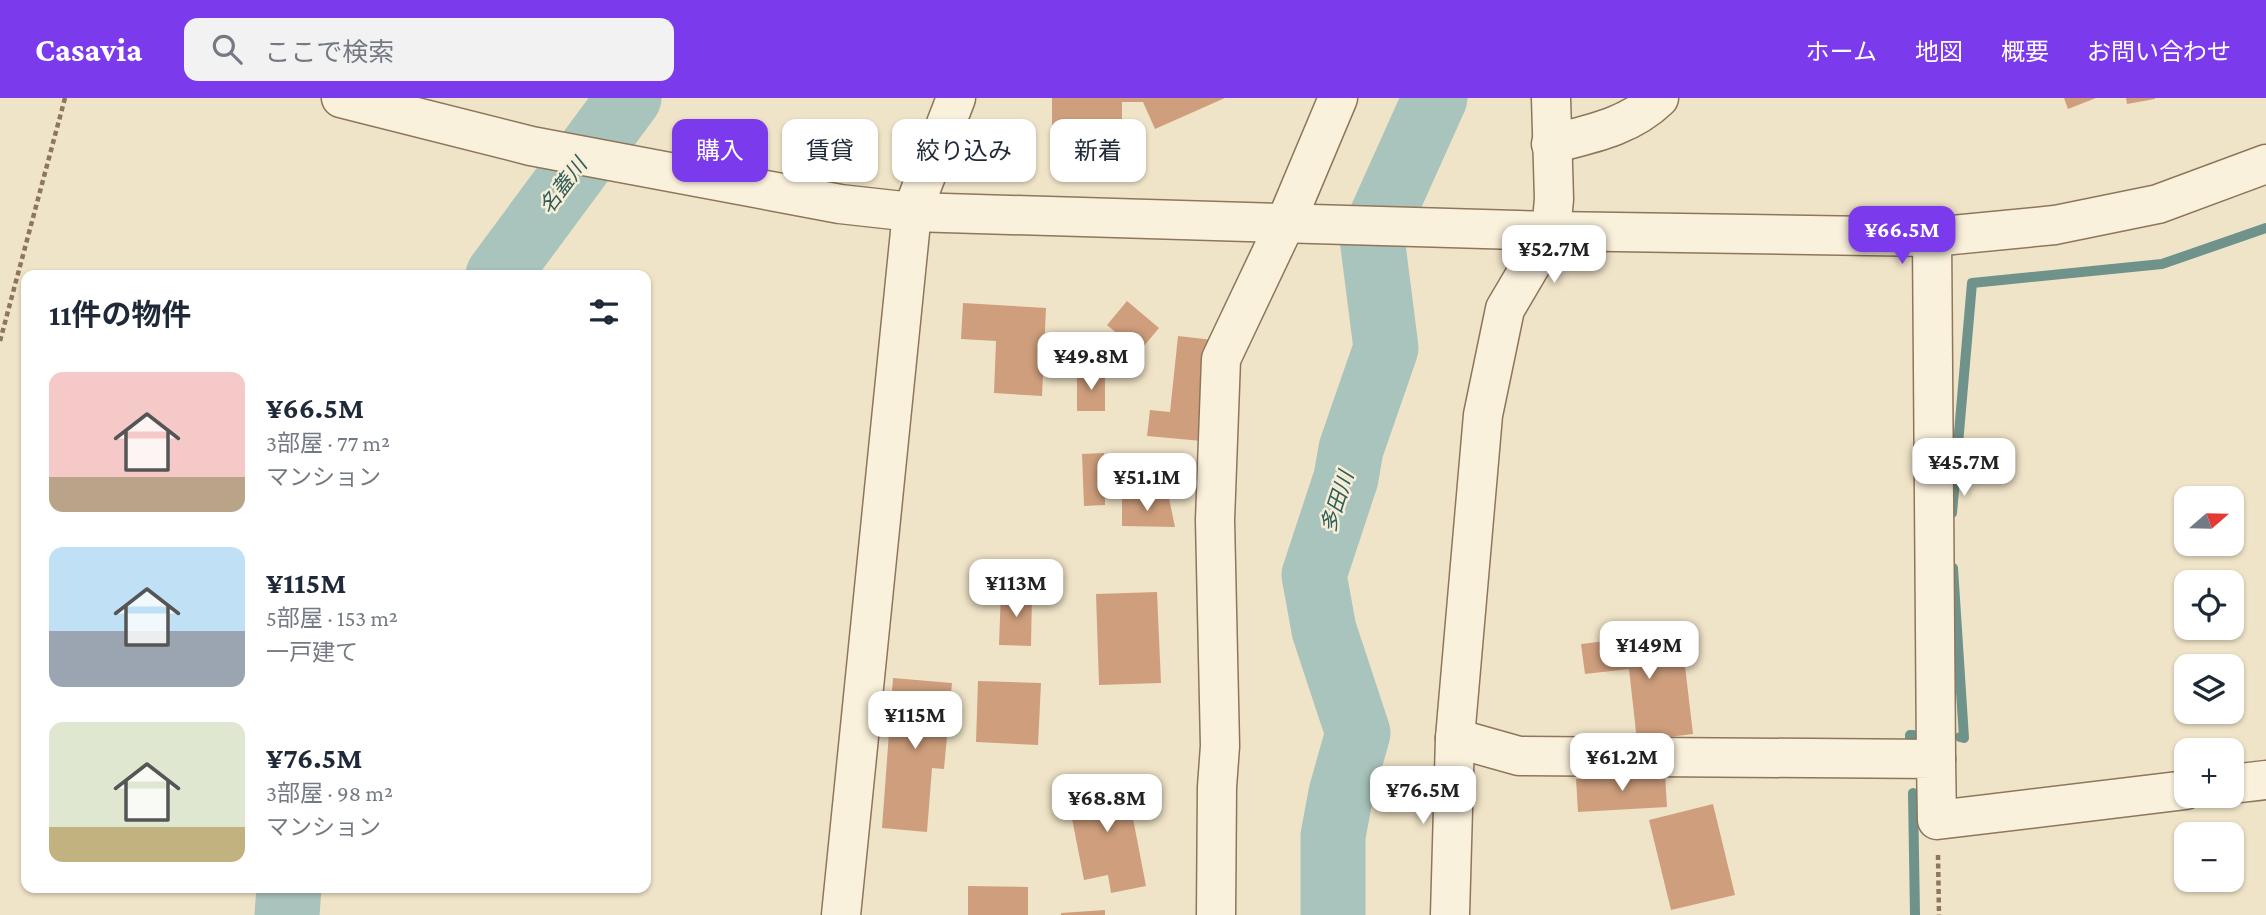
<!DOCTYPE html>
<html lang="ja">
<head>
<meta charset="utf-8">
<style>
  :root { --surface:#fff; --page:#f2f2f3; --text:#1f2937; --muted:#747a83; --accent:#7c3aed }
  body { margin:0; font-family:"Crimson Pro","Noto Sans JP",serif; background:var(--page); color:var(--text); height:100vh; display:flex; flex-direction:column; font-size:26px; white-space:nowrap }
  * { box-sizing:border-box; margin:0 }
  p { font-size:23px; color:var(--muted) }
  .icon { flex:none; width:38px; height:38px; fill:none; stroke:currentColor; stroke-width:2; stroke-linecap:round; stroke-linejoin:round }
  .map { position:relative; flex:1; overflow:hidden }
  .drawer { position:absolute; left:21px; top:172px; width:630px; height:623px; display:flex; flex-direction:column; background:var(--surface); border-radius:14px; box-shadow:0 2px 5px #0004 }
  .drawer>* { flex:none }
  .top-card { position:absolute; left:672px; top:21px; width:665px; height:63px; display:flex; gap:14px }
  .needle { width:46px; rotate:70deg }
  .tools { position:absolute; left:2174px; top:388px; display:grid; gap:14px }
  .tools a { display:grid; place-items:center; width:70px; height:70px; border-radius:14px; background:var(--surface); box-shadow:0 2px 5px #0004; font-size:35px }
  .price { position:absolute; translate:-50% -60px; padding:0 16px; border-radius:14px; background:#fff; color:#222; font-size:23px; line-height:46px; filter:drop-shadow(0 2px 4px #0008) }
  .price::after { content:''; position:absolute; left:50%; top:42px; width:21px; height:16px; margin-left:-10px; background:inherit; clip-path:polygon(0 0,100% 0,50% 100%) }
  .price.on { background:var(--accent); color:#fff }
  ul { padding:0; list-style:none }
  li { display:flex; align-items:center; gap:21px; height:175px; padding:0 28px }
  li span { display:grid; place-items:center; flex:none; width:196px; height:140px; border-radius:14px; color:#555 }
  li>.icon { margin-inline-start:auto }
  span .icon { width:84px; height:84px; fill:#fffc; stroke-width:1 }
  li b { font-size:30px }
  h2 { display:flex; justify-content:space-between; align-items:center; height:84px; padding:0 28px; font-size:30px }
  .tag { padding:0 24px; border-radius:14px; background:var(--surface); box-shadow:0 2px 5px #0004; font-size:24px; line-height:63px }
  .tag.on { background:var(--accent); color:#fff }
  header { display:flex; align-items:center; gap:42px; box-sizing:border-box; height:98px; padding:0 35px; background:var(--accent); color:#fff }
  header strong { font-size:33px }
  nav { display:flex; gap:38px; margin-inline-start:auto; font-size:24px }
  .search { width:490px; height:63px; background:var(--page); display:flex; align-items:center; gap:18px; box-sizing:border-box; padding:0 24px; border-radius:14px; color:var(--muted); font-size:26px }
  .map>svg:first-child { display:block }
</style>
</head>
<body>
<header>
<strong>Casavia</strong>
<div class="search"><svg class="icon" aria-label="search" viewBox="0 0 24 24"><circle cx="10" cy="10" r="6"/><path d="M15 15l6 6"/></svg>ここで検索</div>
<nav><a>ホーム</a><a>地図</a><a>概要</a><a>お問い合わせ</a></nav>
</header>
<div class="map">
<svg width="2266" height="817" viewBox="0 0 2266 817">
  <rect width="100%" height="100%" fill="#f0e4c8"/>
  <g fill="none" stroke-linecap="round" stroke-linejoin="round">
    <!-- stream -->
    <g stroke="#6f938a" stroke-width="10">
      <polyline points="1952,415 1972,185 2162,166 2266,130"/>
      <polyline points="1953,470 1964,640 1960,639"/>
      <polyline points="1910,640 1910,637 1913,637"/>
      <polyline points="1913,695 1915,817"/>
    </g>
    <!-- river -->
    <g stroke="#a9c4bc" stroke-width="65">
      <polyline points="498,177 629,0"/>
      <polyline points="287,817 289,789"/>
      <polyline points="1333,817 1333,738 1341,695 1358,635 1324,532 1314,477 1346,380 1351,351 1386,250 1372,140 1435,0"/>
    </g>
  </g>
  <!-- building -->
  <g fill="#cf9f7d">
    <polygon points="1052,0 1225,0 1155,31 1143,4 1122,4 1122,63 1052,63"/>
    <polygon points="2064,0 2096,0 2068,11"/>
    <polygon points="2126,0 2155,0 2155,1 2127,6"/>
    <polygon points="1127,203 1159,230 1139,254 1107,227"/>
    <polygon points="963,205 1046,210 1042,298 994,295 996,243 961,241"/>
    <polygon points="1178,238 1213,242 1202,343 1147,338 1150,312 1170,314"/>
    <rect x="1077" y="276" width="28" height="37"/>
    <polygon points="1104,355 1105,407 1084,408 1082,356"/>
    <polygon points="1169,400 1175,429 1122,428 1122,401"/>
    <polygon points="1001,494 1032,495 1031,548 999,547"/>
    <polygon points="1157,494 1161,585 1099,587 1096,496"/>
    <polygon points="1681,534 1693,636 1637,643 1629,571 1585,576 1581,546"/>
    <polygon points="893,580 952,585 944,671 932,670 927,734 882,730"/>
    <polygon points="978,583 1041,585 1038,647 976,644"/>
    <polygon points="1665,675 1667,709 1578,714 1576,681"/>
    <polygon points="1125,679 1146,788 1111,795 1108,777 1084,782 1066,690"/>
    <polygon points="1713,706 1735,797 1671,812 1649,722"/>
    <polygon points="968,788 1028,789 1028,817 968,817"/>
    <polygon points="1105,812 1105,817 1061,817 1061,815"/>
  </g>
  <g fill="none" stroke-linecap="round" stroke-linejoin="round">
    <!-- minor casing -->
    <g stroke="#8d765c" stroke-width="41">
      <g id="minor">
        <path d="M1551 46C1590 36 1629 29 1659 0"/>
        <polyline points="1932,139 1936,661"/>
        <polyline points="1455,640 1519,658 1936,661 1937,722 2186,692"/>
        <polyline points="2231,686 2266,682"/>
        <polyline points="841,817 912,114 956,0"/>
        <polyline points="1216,817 1217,689 1220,648 1215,422 1221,261 1285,126 1338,0"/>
        <polyline points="1450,817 1455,640 1483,317 1505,211 1551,133 1554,101 1551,0"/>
      </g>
    </g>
    <!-- tertiary casing -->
    <g stroke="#8d765c" stroke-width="41">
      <polyline id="tertiary" points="341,0 531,48 840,106 912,114 1551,133 1932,139 2055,127 2158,106 2266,66"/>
    </g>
    <!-- path -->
    <g stroke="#8d765c" stroke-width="4.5" stroke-dasharray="5 3.5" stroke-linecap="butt">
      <polyline points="0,243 65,0"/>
      <polyline points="1938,757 1939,817"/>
    </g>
    <!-- minor -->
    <use href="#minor" stroke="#faf1dc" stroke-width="38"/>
    <!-- tertiary -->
    <use href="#tertiary" stroke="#faf1dc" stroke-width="38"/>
  </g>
  <g text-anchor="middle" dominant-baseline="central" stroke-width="5" stroke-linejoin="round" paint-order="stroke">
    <!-- water labels -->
    <g font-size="21" font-style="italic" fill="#2f5d5a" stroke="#f7eed8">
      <text transform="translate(563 88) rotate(-53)">名蓋川</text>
      <text transform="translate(1337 404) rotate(-72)">多田川</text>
    </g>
  </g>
</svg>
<div class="tools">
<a><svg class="needle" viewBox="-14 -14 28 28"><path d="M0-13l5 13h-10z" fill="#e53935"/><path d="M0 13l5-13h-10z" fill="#747a83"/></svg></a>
<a><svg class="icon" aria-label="locate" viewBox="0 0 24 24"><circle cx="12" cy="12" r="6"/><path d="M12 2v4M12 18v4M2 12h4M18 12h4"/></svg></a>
<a><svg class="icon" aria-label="layers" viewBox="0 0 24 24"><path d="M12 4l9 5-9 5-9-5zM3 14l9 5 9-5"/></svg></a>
<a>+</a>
<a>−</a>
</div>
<b class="price on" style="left:1902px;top:168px">¥66.5M</b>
<b class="price" style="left:1554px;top:187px">¥52.7M</b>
<b class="price" style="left:1091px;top:294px">¥49.8M</b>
<b class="price" style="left:1964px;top:400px">¥45.7M</b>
<b class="price" style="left:1147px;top:415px">¥51.1M</b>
<b class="price" style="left:1016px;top:521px">¥113M</b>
<b class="price" style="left:1649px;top:583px">¥149M</b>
<b class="price" style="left:915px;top:653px">¥115M</b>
<b class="price" style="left:1622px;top:695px">¥61.2M</b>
<b class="price" style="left:1423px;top:728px">¥76.5M</b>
<b class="price" style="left:1107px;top:736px">¥68.8M</b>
<div class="top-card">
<a class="tag on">購入</a>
<a class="tag">賃貸</a>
<a class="tag">絞り込み</a>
<a class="tag">新着</a>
</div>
<section class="drawer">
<h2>11件の物件<svg class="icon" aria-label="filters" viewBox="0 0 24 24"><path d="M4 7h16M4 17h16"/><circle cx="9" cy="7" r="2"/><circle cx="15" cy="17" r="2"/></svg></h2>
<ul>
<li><span style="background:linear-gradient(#f6c9c9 75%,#b9a48a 0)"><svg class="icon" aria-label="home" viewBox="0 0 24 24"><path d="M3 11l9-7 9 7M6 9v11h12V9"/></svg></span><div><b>¥66.5M</b><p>3部屋 · 77 m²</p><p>マンション</p></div></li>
<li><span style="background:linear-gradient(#bfe0f5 60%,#9aa5b1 0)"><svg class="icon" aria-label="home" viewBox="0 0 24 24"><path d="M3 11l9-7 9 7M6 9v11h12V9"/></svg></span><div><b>¥115M</b><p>5部屋 · 153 m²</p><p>一戸建て</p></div></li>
<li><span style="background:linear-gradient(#dfe7d0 75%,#c2b280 0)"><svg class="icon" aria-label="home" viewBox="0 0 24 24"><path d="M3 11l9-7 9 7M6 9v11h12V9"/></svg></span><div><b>¥76.5M</b><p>3部屋 · 98 m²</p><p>マンション</p></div></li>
</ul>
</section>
</div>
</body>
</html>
